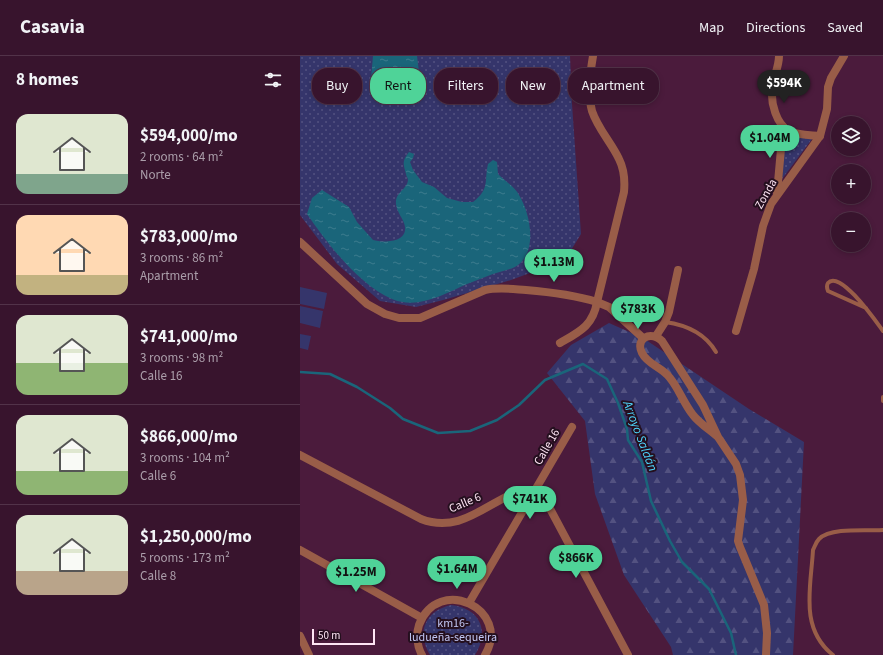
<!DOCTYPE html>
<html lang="en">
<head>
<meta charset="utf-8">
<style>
  :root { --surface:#38142d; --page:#3f1d35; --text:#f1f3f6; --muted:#ab9eaa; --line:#523349; --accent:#4fd398 }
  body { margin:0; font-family:"Source Sans 3",sans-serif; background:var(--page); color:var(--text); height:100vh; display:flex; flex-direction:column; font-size:15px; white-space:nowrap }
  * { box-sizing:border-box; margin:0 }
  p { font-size:13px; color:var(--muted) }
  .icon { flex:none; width:22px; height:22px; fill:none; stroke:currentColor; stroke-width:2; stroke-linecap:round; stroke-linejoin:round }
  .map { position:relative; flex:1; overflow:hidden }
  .sheet { display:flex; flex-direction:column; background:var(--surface); width:300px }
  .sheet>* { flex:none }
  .guide { position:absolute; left:12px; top:12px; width:380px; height:36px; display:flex; gap:8px }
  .tools { position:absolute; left:531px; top:60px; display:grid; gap:8px }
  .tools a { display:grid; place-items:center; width:40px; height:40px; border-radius:50%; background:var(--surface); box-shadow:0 2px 6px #0003,0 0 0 1px var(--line); font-size:20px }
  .scale { position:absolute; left:12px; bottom:10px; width:63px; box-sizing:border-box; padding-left:4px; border:2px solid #fee5f4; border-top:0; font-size:11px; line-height:14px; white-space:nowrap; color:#fee5f4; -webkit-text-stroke:3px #240f1e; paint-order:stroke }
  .price { position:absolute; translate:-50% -34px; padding:0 9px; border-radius:14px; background:var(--accent); color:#111; font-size:13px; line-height:26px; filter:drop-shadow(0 1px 2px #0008) }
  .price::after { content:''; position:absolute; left:50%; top:24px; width:12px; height:9px; margin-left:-6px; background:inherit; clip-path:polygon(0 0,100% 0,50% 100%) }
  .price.selected { background:#222; color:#fff }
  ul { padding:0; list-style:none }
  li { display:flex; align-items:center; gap:12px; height:100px; padding:0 16px }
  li+li { border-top:1px solid var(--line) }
  li span { display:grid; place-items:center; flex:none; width:112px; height:80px; border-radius:12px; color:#555 }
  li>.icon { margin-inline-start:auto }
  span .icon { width:48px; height:48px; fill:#fffc; stroke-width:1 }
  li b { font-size:17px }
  h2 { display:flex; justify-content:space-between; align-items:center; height:48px; padding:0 16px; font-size:17px }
  .tag { padding:0 14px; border-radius:16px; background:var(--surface); box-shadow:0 2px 6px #0003,0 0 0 1px var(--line); font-size:14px; line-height:36px }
  .tag.selected { background:var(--accent); color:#111 }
  header { display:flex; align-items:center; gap:24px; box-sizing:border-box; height:56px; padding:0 20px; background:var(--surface); border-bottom:1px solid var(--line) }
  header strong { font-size:19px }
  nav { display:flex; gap:22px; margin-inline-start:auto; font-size:14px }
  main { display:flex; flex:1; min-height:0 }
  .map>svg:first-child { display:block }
</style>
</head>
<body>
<header>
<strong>Casavia</strong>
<nav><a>Map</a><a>Directions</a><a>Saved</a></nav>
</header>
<main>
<section class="sheet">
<h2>8 homes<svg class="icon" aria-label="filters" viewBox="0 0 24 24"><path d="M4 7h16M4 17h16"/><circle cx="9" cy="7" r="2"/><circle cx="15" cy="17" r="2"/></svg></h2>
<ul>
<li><span style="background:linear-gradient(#dfe7d0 75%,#7fa58c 0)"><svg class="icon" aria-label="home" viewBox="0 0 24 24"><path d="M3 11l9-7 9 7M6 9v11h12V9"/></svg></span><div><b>$594,000/mo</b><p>2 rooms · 64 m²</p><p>Norte</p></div></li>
<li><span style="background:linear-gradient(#ffd9b3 75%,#c2b280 0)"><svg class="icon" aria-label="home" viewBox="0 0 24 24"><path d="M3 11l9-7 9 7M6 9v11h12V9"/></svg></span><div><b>$783,000/mo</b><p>3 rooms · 86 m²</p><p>Apartment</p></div></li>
<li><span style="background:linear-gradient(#dfe7d0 60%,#8fb573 0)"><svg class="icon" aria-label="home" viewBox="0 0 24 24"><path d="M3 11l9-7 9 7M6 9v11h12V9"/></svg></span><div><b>$741,000/mo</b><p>3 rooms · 98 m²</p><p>Calle 16</p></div></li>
<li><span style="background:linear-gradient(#dfe7d0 70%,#8fb573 0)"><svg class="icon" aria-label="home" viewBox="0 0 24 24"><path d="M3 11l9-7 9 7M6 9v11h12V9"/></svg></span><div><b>$866,000/mo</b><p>3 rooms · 104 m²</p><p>Calle 6</p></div></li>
<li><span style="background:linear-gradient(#dfe7d0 70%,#b9a48a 0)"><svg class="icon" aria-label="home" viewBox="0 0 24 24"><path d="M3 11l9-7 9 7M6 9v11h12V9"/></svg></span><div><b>$1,250,000/mo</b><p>5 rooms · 173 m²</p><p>Calle 8</p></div></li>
</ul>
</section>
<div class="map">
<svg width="583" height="599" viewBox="0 0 583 599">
  <defs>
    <pattern id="grass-dots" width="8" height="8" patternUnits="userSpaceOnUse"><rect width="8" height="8" fill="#35356b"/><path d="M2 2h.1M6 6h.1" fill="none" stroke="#535281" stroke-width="1.8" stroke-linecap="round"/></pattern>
    <pattern id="forest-firs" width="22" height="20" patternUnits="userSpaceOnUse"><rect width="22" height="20" fill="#35356b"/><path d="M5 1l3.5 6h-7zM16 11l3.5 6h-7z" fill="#535281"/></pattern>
    <pattern id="water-ripples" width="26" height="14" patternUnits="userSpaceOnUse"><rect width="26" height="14" fill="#1a657a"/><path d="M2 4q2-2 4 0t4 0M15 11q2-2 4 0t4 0" fill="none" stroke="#3c7b8e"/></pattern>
  </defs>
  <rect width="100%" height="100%" fill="#4b1b3c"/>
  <!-- grass -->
  <g fill="url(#grass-dots)">
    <polygon points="0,0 270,0 272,48 281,178 265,204 211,224 147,243 116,251 80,245 37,208 0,159"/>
    <polygon points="485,80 512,83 482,123"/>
    <path d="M151 549C180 552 190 575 175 599H130C116 576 125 555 151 549Z"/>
  </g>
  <!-- forest -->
  <polygon fill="url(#forest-firs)" points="309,267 343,282 449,353 504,386 493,599 373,599 371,591 324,519 295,438 285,365 247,317 271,289"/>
  <!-- pitch -->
  <g fill="#35356b">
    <polygon points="0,231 27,237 24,253 0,248"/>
    <polygon points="0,250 23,255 20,272 0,267"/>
    <polygon points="0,278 11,280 8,294 0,292"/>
  </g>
  <!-- water -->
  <g fill="url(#water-ripples)">
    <polygon points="73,0 117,0 119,16 114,24 109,31 92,41 84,37 71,23"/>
    <path d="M109 96 114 98 113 102 110 106 113 114 122 126 134 131 147 142 162 146H173C190 133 184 126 188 108L193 104 197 106 198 118C204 124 216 132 219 139 230 157 238 194 218 209 211 214 201 215 193 218 184 221 176 225 167 228 144 238 118 254 92 243 59 229 27 187 7 158L12 142 22 134 49 151 57 166 73 184C83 187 107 187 105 171 104 163 97 157 96 148 95 136 107 134 108 124 108 122 106 120 106 118 103 108 102 105 109 96Z"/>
  </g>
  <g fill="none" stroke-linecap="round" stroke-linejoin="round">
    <!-- stream -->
    <polyline stroke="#1a657a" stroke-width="2.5" points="0,316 30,318 57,331 90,352 103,363 138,377 170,375 197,364 219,349 245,324 283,308 307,323 318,347 327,373 328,384 342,406 351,445 370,485 382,506 409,533 431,577 436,599"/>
    <!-- service -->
    <g stroke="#995d48" stroke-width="4">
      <path d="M566 252 528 235C527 232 526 230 528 227 540 213 577 267 583 275"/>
      <path d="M365 266C387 269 405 277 416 296"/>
      <polyline points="583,341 583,345"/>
      <path d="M533 599C499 572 511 531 513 494 515 490 516 486 519 483 531 471 567 475 583 474"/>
    </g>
    <!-- minor -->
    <g stroke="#995d48" stroke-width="8">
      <path d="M479 0C479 11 473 22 472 34 471 47 476 68 489 75 496 79 511 79 520 80"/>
      <polyline points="477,137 483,71"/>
      <path d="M0 186 67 248 85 258 99 262H120L185 234C199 231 212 233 226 234 250 236 274 239 297 246L324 136C325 125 324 113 319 103 311 86 298 73 292 55 287 37 290 18 293 0"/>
      <polyline points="436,275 454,213 463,170 471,148 520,80 527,53 528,31 531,22 544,0"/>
      <polyline points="356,280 365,266 369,256 378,214"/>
      <path d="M260 287C279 276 293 270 297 246L309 251 343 282"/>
      <path d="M418 381C410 374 399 367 393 359 384 348 379 333 370 322 362 311 348 309 342 297 335 283 350 274 362 285L403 349 418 381 436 408 440 419 443 444 438 485 440 491 464 549 467 577 466 599"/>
      <path d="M0 399 121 463C160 478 185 448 219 435 231 433 239 437 247 447L328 599"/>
      <polyline points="0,494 122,562"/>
      <polyline points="169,547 272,371"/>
      <polyline points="0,580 9,599"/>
      <path d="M122 599C117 591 116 578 119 569 138 518 212 553 185 599"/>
    </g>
  </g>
  <g text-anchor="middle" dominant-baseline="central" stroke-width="4" stroke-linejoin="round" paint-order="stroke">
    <!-- street labels -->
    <g font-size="12" fill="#fee5f4" stroke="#240f1e">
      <text transform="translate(466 138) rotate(-61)">Zonda</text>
      <text transform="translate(247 391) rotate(-60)">Calle 16</text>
      <text transform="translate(165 447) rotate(-23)">Calle 6</text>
    </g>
    <!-- park labels -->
    <g font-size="12" fill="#c2c7f4" stroke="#240f1e">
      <text x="153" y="567">km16-<tspan x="153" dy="14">ludueña-sequeira</tspan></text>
    </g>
    <!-- water labels -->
    <g font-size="13" font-style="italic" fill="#4ed6fd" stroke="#240f1e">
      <text transform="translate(340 380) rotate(69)">Arroyo Saldán</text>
    </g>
  </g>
</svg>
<div class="tools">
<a><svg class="icon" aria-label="layers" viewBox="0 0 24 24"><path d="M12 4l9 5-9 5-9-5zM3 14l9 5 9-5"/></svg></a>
<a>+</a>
<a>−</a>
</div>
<div class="scale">50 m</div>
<b class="price selected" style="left:484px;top:48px">$594K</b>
<b class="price" style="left:470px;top:103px">$1.04M</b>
<b class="price" style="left:254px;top:227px">$1.13M</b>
<b class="price" style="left:338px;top:274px">$783K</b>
<b class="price" style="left:230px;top:464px">$741K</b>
<b class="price" style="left:276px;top:523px">$866K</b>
<b class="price" style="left:157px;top:534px">$1.64M</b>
<b class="price" style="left:56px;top:537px">$1.25M</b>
<div class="guide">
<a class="tag">Buy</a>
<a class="tag selected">Rent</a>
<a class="tag">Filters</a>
<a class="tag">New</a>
<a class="tag">Apartment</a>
</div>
</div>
</main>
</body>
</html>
